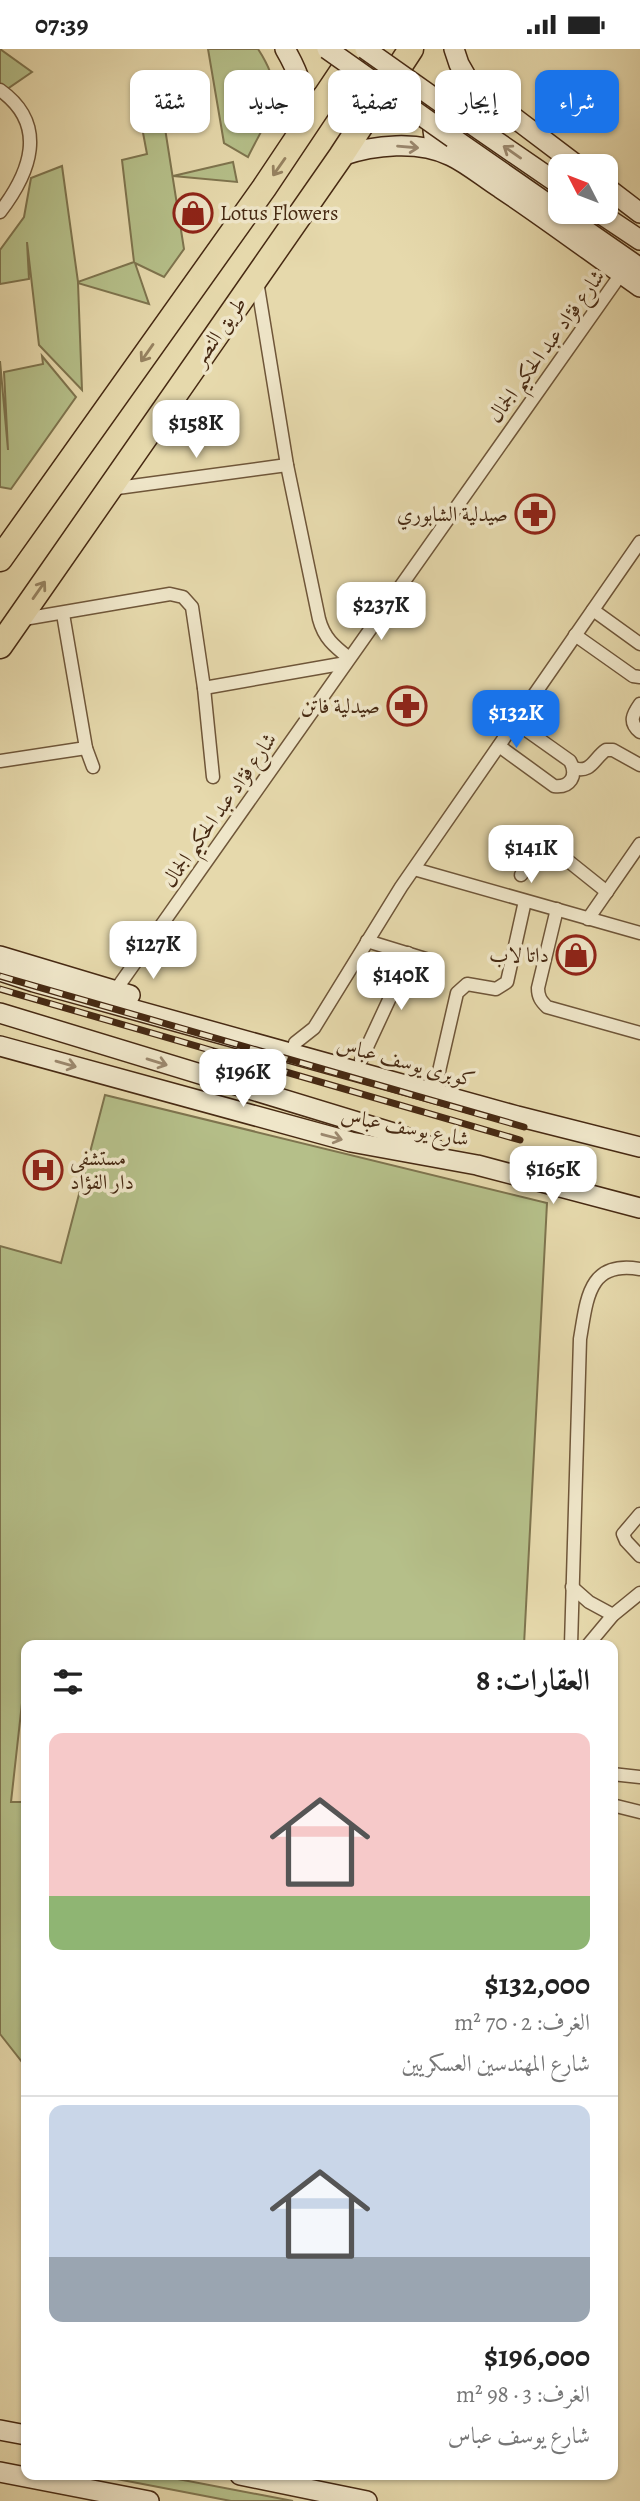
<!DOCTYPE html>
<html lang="ar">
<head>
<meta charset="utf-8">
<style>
  :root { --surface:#fff; --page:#f6f6f6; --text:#222; --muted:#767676; --line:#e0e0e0; --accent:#1a73e8 }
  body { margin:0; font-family:Alegreya,Amiri,serif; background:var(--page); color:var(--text); direction:rtl; height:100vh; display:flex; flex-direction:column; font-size:26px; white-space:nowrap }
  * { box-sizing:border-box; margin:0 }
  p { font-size:23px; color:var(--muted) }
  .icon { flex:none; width:38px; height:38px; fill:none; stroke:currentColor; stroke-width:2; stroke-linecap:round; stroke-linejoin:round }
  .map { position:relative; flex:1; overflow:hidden; direction:ltr }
  .drawer { position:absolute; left:21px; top:1591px; width:597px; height:840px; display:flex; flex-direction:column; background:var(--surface); border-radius:14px; box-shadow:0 2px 5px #0004; direction:rtl }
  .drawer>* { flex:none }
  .top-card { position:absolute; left:21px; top:21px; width:598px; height:63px; direction:rtl; display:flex; gap:14px }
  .needle { width:46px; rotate:312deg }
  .fabs { position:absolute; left:548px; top:105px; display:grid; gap:14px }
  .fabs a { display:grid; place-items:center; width:70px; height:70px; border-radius:14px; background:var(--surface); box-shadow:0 2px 5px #0004; font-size:35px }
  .price { position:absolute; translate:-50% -60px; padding:0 16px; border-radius:14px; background:#fff; color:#222; font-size:23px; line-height:46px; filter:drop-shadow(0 2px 4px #0008) }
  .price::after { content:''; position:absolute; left:50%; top:42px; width:21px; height:16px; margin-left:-10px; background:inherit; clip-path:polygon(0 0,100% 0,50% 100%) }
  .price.current { background:var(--accent); color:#fff }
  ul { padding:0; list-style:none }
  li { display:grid; align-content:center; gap:14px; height:371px; padding:0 28px }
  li+li { border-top:2px solid var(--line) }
  li span { display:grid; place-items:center; height:217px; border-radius:14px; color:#555 }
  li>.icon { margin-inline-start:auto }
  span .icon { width:126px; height:126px; fill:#fffc; stroke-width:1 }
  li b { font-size:30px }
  h2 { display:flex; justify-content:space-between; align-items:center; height:84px; padding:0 28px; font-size:30px }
  .chip { padding:0 24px; border-radius:14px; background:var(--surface); box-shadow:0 2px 5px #0004; font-size:24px; line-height:63px }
  .chip.current { background:var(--accent); color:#fff }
  .status { display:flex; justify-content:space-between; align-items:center; height:49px; padding:0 35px; background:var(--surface); direction:ltr }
  .status svg { height:19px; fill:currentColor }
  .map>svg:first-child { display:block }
</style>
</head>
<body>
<div class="status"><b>07:39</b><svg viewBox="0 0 49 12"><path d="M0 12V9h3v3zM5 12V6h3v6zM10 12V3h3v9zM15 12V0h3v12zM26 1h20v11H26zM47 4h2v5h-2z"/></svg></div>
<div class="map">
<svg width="640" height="2452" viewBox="0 0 640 2452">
  <rect width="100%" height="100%" fill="#e6d9ac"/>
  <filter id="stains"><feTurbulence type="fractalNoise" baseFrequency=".00286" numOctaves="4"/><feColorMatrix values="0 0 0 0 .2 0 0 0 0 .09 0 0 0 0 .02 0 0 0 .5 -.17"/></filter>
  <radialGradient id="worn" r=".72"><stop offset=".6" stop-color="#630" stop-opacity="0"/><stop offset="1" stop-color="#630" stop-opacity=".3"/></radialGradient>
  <!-- green -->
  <g fill="#b5bf89" stroke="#7e744e" stroke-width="2">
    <polygon points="0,0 32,23 0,45"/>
    <path d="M208 0H258C289 47 270 63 248 108L224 94Z"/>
    <polygon points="161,54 184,200 164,228 135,214 149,255 78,234 82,341 39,296 27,193 29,230 0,235 0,201 24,168 31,129 62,117 78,233 134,213 122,111 147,105 138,57"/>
    <polygon points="233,113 237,133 173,127"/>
    <polygon points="42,307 76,348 11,440 0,438 0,312 8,401 4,323 43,315"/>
    <polygon points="105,1046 547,1154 524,1596 26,1596 26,1654 22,1654 11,1753 26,1753 26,2018 0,1985 0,1197 61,1214"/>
    <polygon points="96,2426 157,2426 293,2452 231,2452"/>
  </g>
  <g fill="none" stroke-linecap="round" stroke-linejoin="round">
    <!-- street casing -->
    <g stroke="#6f5639" stroke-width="15">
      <g id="street">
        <path d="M0 41C49 76 30 124 0 163"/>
        <path d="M257 232 287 416 319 570C324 589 334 597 349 609"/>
        <polyline points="110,440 287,416"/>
        <polyline points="593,561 640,595"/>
        <polyline points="63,565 86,699 93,718"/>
        <polyline points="18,571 170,545 183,548 192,558 204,639 213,728"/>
        <polyline points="575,586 633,627 640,628"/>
        <polyline points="204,639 346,614"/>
        <path d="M640 655C633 665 628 673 640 683"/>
        <path d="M499 697 554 737C570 739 578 727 570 712L515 673"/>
        <polyline points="0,712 86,699"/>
        <path d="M574 719C591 725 594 709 606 701H613L640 716"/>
        <polyline points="414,820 640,884"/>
        <polyline points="521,826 541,800 552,799 607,843"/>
        <path d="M557 860 538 939C538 948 541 952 547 958L640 984"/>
        <polyline points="588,870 640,795"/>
        <polyline points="367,892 432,912"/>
        <polyline points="115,942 621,225"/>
        <polyline points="295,994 314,979 401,838 640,493"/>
        <polyline points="361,1011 401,925 408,904"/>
        <polyline points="437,1031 457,944 467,935 496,940 507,933 525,852"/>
        <polyline points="640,1465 623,1485 626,1492 640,1507"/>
        <polyline points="572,1538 589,1553 613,1566"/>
        <path d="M571 1596 580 1290C587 1250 588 1211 640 1220"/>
        <polyline points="588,1596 613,1566 640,1544"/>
        <polyline points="612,1725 640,1728"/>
        <polyline points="612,1756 640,1763"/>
      </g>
    </g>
    <!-- secondary casing -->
    <g stroke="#472a13" stroke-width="22">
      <g id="secondary">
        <path d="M285 0C299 24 310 51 305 79"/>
        <polyline points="454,0 459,15 471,36 578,117"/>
        <polyline points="464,70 560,136"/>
        <path d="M434 88C428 56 447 37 479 42"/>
        <polyline points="453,89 640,219"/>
        <path d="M341 107C374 96 418 91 451 107 468 115 484 129 500 139 548 171 593 205 640 238"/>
        <polyline points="606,138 640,164"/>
        <polyline points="598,163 640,191"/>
        <polyline points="0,907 130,946"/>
        <polyline points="0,922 34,933 517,1067 640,1098"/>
        <polyline points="0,964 397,1085 434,1099"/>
        <polyline points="0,997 351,1093 477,1116 640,1159"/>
        <polyline points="0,2381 26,2386"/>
        <polyline points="0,2423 149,2452"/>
        <polyline points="240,2426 367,2452"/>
      </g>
    </g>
    <!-- highway casing -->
    <g stroke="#472a13" stroke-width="27">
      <g id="highway">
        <polyline points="324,49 337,45 350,48 361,64 360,77"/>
        <polyline points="0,510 264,139 357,0"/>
        <polyline points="0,597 341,107 411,0"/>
      </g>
    </g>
    <!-- street -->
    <use href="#street" stroke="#efe6c9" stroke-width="12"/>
    <!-- secondary -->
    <use href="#secondary" stroke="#efe6c9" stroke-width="19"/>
    <!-- highway -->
    <use href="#highway" stroke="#e6d9ac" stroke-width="24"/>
    <!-- rail casing -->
    <g stroke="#472a13" stroke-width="7">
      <g id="rail">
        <polyline points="0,927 524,1078"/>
        <polyline points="0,940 520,1091"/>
      </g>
    </g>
    <!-- rail -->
    <use href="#rail" stroke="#efe6c9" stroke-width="4.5" stroke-dasharray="13" stroke-linecap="butt"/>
    <!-- secondary-bridge casing -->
    <g stroke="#472a13" stroke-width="22" stroke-linecap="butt">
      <g id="secondary-bridge">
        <polyline points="327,0 453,89"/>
        <polyline points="365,0 464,70"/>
      </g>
    </g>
    <!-- secondary-bridge -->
    <use href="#secondary-bridge" stroke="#efe6c9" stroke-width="19"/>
  </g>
  <!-- one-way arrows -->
  <defs><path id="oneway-shaft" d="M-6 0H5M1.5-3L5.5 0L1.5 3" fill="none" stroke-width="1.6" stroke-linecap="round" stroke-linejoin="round" transform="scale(1.75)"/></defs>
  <g stroke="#9b886e">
    <use href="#oneway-shaft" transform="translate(408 98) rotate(5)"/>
    <use href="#oneway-shaft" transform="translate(512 103) rotate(-145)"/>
    <use href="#oneway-shaft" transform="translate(157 1013) rotate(17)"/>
    <use href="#oneway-shaft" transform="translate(66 1015) rotate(16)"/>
    <use href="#oneway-shaft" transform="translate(332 1088) rotate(15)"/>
  </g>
  <g stroke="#968260">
    <use href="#oneway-shaft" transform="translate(279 118) rotate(125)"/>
    <use href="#oneway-shaft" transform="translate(147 304) rotate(125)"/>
    <use href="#oneway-shaft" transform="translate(39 541) rotate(-55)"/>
  </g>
  <!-- icons -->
  <defs>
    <g id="shop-ring" transform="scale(2.0125)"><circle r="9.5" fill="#efe6c9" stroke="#8f2418" stroke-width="1.5"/><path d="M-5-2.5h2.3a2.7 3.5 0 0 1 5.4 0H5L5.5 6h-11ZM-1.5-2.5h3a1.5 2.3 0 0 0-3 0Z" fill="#8f2418"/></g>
    <g id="pharmacy-ring" transform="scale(2.0125)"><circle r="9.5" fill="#efe6c9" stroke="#8f2418" stroke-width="1.5"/><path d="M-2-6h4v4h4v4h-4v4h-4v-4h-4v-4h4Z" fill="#8f2418"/></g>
    <g id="hospital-ring" transform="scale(2.0125)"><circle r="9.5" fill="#efe6c9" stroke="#8f2418" stroke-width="1.5"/><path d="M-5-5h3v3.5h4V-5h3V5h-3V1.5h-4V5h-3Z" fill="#8f2418"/></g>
  </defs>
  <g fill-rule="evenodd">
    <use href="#shop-ring" x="193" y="164"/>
    <use href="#pharmacy-ring" x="535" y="465"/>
    <use href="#pharmacy-ring" x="407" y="657"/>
    <use href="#shop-ring" x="576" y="906"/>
    <use href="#hospital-ring" x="43" y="1121"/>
  </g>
  <g text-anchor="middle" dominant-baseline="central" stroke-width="7" stroke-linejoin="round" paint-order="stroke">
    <!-- poi labels -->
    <g font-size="21" fill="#472a13" stroke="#efe6c9" text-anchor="end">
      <text x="220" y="164" text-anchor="start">Lotus Flowers</text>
      <text x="508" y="465">صيدلية الشابوري</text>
      <text x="380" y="657">صيدلية فاتن</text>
      <text x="549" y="906">داتا لاب</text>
      <text x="70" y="1109" text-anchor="start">مستشفى<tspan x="70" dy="24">دار الفؤاد</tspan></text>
    </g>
    <!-- street labels -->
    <g font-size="21" fill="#472a13" stroke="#efe6c9">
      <text transform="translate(219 282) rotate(-55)">طريق النصر</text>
      <text transform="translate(546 297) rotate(-54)">شارع فؤاد عبد الحكيم الجمال</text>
      <text transform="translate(219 761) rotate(-55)">شارع فؤاد عبد الحكيم الجمال</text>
      <text transform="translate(406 1013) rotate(15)">كوبرى يوسف عباس</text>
      <text transform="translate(405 1078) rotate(11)">شارع يوسف عباس</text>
    </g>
  </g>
  <rect width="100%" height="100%" filter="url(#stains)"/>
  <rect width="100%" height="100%" fill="url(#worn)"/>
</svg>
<div class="fabs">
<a><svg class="needle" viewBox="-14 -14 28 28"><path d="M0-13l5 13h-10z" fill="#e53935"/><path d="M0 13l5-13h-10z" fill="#767676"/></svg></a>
</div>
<b class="price" style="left:196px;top:411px">$158K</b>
<b class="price" style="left:381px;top:593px">$237K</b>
<b class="price current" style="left:516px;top:701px">$132K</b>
<b class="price" style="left:531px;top:836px">$141K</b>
<b class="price" style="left:153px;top:932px">$127K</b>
<b class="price" style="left:401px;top:963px">$140K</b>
<b class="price" style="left:243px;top:1060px">$196K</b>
<b class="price" style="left:553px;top:1157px">$165K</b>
<div class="top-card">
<a class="chip current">شراء</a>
<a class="chip">إيجار</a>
<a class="chip">تصفية</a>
<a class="chip">جديد</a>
<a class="chip">شقة</a>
</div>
<section class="drawer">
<h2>العقارات: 8<svg class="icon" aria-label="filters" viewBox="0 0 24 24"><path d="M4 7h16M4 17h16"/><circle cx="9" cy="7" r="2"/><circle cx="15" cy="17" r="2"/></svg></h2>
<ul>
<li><span style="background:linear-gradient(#f6c9c9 75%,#8fb573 0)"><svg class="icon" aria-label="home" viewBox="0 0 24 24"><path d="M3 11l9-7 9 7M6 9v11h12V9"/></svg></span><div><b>$132,000</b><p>الغرف: 2 · 70 m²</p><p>شارع المهندسين العسكريين</p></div></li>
<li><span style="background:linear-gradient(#c9d6e8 70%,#9aa5b1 0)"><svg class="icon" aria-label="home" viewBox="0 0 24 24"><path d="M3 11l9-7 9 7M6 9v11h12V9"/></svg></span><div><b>$196,000</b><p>الغرف: 3 · 98 m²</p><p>شارع يوسف عباس</p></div></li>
</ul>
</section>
</div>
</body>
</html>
